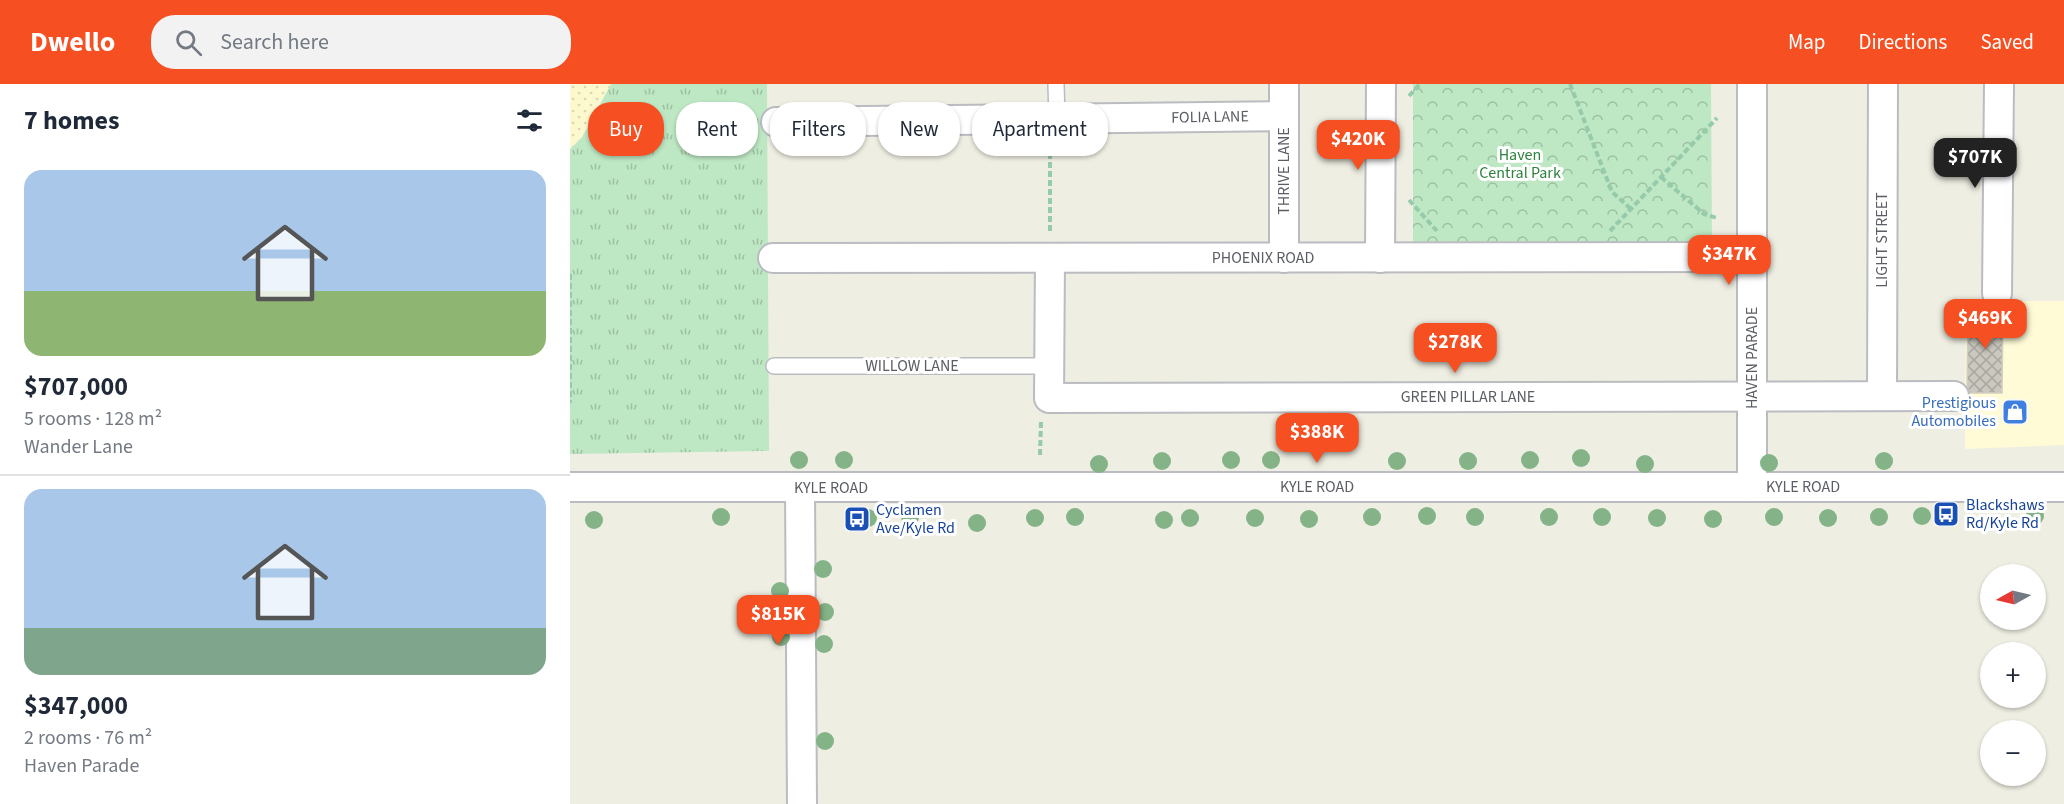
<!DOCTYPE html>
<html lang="en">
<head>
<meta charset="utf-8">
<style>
  :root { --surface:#fff; --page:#f2f2f3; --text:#1f2937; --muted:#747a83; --line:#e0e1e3; --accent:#f64f21 }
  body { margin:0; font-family:"Source Sans 3",sans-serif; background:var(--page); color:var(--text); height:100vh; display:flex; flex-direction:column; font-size:22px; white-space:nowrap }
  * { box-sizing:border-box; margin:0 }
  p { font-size:20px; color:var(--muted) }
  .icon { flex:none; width:33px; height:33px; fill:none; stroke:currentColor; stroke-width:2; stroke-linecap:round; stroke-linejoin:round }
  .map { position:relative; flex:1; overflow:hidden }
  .details { display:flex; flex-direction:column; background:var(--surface); width:570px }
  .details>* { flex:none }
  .banner { position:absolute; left:18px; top:18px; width:570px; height:54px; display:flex; gap:12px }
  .needle { width:39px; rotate:262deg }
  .buttons { position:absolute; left:1410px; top:480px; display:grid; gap:12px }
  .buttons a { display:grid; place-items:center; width:66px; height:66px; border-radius:50%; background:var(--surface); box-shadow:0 2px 4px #0004; font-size:30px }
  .price { position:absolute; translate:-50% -51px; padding:0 14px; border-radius:12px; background:var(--accent); color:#fff; font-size:20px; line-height:39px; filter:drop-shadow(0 2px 3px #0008) }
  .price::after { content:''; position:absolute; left:50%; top:36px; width:18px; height:14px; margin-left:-9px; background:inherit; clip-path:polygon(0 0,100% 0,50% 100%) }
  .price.selected { background:#222; color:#fff }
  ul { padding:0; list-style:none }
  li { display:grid; align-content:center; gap:12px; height:318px; padding:0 24px }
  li+li { border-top:2px solid var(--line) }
  li span { display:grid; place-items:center; height:186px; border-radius:18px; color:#555 }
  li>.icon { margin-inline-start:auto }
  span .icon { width:108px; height:108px; fill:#fffc; stroke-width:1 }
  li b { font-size:26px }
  h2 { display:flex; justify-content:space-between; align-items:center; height:72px; padding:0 24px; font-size:26px }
  .tag { padding:0 21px; border-radius:24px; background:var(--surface); box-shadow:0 2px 4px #0004; font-size:21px; line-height:54px }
  .tag.selected { background:var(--accent); color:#fff }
  header { display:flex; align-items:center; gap:36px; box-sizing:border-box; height:84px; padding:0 30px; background:var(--accent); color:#fff }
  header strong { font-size:28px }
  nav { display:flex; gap:33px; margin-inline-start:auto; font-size:21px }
  .search { width:420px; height:54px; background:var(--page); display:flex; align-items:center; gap:15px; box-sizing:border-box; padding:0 21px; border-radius:24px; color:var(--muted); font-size:22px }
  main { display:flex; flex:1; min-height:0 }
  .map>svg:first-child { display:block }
</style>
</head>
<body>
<header>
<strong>Dwello</strong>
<div class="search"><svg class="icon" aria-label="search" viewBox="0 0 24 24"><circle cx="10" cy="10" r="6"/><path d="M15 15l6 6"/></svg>Search here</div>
<nav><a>Map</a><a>Directions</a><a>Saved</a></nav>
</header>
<main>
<section class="details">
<h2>7 homes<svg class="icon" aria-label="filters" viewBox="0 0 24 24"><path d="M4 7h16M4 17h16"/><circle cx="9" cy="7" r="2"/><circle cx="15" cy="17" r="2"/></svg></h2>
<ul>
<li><span style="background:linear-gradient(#a9c7e8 65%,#8fb573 0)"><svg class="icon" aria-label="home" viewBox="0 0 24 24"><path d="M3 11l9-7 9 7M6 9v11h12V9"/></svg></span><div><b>$707,000</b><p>5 rooms · 128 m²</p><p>Wander Lane</p></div></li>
<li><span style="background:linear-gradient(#a9c7e8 75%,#7fa58c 0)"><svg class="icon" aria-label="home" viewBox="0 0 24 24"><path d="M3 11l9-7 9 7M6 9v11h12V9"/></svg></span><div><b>$347,000</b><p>2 rooms · 76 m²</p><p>Haven Parade</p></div></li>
</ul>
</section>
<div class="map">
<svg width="1494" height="720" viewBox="0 0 1494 720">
  <defs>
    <pattern id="grass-tufts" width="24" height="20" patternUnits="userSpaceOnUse" patternTransform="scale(1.5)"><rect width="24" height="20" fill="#bde8c3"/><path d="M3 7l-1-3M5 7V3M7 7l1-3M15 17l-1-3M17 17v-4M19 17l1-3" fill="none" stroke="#9dbfa2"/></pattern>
    <pattern id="sand-dots" width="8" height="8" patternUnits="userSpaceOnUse" patternTransform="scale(1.5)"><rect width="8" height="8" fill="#fdf9cf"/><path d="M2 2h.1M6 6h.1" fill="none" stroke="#dbd8b4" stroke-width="1.8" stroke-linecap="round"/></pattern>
    <pattern id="park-crowns" width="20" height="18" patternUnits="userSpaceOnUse" patternTransform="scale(1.5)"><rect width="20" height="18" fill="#bde8c3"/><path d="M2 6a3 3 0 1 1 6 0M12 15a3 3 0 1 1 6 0" fill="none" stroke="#9dbfa2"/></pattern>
    <pattern id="building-cross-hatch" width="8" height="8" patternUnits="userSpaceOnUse" patternTransform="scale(1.5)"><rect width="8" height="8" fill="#cac8bf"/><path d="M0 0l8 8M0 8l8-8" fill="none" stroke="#a7a69f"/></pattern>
  </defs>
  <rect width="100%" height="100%" fill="#efeee2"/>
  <!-- commercial -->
  <polygon fill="#fffbd7" points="1396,217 1494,217 1494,361 1395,365"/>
  <!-- grass -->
  <polygon fill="url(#grass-tufts)" points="41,0 197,0 199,367 0,370 0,65 12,53"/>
  <!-- sand -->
  <polygon fill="url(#sand-dots)" points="0,0 41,0 12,53 0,65"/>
  <!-- park -->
  <polygon fill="url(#park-crowns)" points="843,0 1141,0 1142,160 843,162"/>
  <!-- building -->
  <polygon fill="url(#building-cross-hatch)" stroke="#d4d0c0" stroke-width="1.5" points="1398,222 1433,224 1432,309 1400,309 1397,303"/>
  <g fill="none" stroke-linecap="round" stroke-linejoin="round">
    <!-- lane casing -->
    <g stroke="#babcc2" stroke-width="18">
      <g id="lane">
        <polyline points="486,0 487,35"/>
        <polyline points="204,282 479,282"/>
      </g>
    </g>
    <!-- street casing -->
    <g stroke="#babcc2" stroke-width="32">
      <g id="street">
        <polyline points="714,0 714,174"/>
        <polyline points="206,38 714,32"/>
        <polyline points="203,174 1182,173"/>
        <polyline points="480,174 479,314 1384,312"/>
        <polyline points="810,174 811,0"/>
        <polyline points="1427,209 1429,0"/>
        <polyline points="1312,312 1313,0"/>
        <polyline points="0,403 1494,403"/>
        <polyline points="1182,403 1182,0"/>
        <polyline points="230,404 232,720"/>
      </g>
    </g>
    <!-- path -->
    <g stroke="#95caab" stroke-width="4" stroke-dasharray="6 3" stroke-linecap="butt">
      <polyline points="1000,0 1042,108 1061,125"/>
      <polyline points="839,12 850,0"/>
      <polyline points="480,60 480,148"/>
      <polyline points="1091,93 1134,130 1147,134"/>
      <polyline points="839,116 867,147"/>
      <polyline points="1040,147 1147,34"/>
      <polyline points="0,190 0,319"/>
      <polyline points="470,371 471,338"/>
    </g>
    <!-- lane -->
    <use href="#lane" stroke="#fff" stroke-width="15"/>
    <!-- street -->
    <use href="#street" stroke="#fff" stroke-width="28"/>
  </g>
  <!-- trees -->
  <g fill="#84b387">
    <circle cx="1011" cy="374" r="9"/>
    <circle cx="229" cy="376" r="9"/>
    <circle cx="274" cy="376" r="9"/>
    <circle cx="661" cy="376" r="9"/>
    <circle cx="701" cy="376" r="9"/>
    <circle cx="960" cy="376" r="9"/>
    <circle cx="592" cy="377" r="9"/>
    <circle cx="827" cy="377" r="9"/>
    <circle cx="898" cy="377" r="9"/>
    <circle cx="1314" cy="377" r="9"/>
    <circle cx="1199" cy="379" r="9"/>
    <circle cx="529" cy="380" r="9"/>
    <circle cx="1075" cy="380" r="9"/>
    <circle cx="857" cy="432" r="9"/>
    <circle cx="1352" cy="432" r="9"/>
    <circle cx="1465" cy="432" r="9"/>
    <circle cx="151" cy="433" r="9"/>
    <circle cx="340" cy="433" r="9"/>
    <circle cx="505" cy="433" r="9"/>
    <circle cx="802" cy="433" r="9"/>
    <circle cx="905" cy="433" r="9"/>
    <circle cx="979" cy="433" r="9"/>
    <circle cx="1032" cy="433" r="9"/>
    <circle cx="1204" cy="433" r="9"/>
    <circle cx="1309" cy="433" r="9"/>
    <circle cx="298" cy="434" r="9"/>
    <circle cx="465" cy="434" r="9"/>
    <circle cx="620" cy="434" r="9"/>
    <circle cx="685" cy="434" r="9"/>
    <circle cx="1087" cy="434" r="9"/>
    <circle cx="1258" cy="434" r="9"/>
    <circle cx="739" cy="435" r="9"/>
    <circle cx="1143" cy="435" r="9"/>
    <circle cx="24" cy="436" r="9"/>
    <circle cx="594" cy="436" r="9"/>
    <circle cx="407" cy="439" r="9"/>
    <circle cx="253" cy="485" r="9"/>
    <circle cx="210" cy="507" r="9"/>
    <circle cx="255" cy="528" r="9"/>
    <circle cx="211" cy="553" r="9"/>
    <circle cx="254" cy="560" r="9"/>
    <circle cx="255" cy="657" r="9"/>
  </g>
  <!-- icons -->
  <defs>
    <g id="shop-square" transform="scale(1.35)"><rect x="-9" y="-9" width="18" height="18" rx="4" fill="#3f7fe0" stroke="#fff"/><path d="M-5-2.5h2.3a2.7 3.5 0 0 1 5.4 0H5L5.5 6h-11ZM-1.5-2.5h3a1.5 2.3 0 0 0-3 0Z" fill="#fff"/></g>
    <g id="bus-square" transform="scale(1.35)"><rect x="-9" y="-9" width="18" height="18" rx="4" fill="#1a4fb4" stroke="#fff"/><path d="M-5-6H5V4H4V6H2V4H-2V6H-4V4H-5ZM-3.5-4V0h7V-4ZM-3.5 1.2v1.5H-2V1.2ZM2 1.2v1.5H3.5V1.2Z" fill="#fff"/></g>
  </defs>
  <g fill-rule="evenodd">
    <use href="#shop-square" x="1445" y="328"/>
    <use href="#bus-square" x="1376" y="430"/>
    <use href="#bus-square" x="287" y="435"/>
  </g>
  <g text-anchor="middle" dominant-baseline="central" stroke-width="6" stroke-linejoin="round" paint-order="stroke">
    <!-- street labels -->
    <g font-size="16" fill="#5b5e64" stroke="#fff">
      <text transform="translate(640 33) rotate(-1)">FOLIA LANE</text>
      <text transform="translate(714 87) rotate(-90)">THRIVE LANE</text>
      <text transform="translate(1312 156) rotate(-90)">LIGHT STREET</text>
      <text x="693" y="174">PHOENIX ROAD</text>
      <text transform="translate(1182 274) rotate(-90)">HAVEN PARADE</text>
      <text x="342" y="282">WILLOW LANE</text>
      <text x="898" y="313">GREEN PILLAR LANE</text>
      <text x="747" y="403">KYLE ROAD</text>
      <text x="1233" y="403">KYLE ROAD</text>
      <text x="261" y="404">KYLE ROAD</text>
    </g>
    <!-- park labels -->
    <g font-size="16" fill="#2d823d" stroke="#fff">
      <text x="950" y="71">Haven<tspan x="950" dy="18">Central Park</tspan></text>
    </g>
    <!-- shop labels -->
    <g font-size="16" fill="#366cbe" stroke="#fff" text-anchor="end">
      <text x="1426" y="319">Prestigious<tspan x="1426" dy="18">Automobiles</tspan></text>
    </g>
    <!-- transit labels -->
    <g font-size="16" fill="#164399" stroke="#fff" text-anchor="start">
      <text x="1396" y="421">Blackshaws<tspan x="1396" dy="18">Rd/Kyle Rd</tspan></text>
      <text x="306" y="426">Cyclamen<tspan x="306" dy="18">Ave/Kyle Rd</tspan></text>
    </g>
  </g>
</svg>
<div class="buttons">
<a><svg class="needle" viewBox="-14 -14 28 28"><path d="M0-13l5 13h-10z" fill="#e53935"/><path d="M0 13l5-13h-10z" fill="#747a83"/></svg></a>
<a>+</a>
<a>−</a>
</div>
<b class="price" style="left:788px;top:87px">$420K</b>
<b class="price selected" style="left:1405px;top:105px">$707K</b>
<b class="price" style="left:1159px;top:202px">$347K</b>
<b class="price" style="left:1415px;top:266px">$469K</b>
<b class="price" style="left:885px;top:290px">$278K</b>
<b class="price" style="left:747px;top:380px">$388K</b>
<b class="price" style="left:208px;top:562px">$815K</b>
<div class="banner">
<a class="tag selected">Buy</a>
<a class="tag">Rent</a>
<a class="tag">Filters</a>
<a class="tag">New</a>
<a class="tag">Apartment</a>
</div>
</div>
</main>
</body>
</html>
